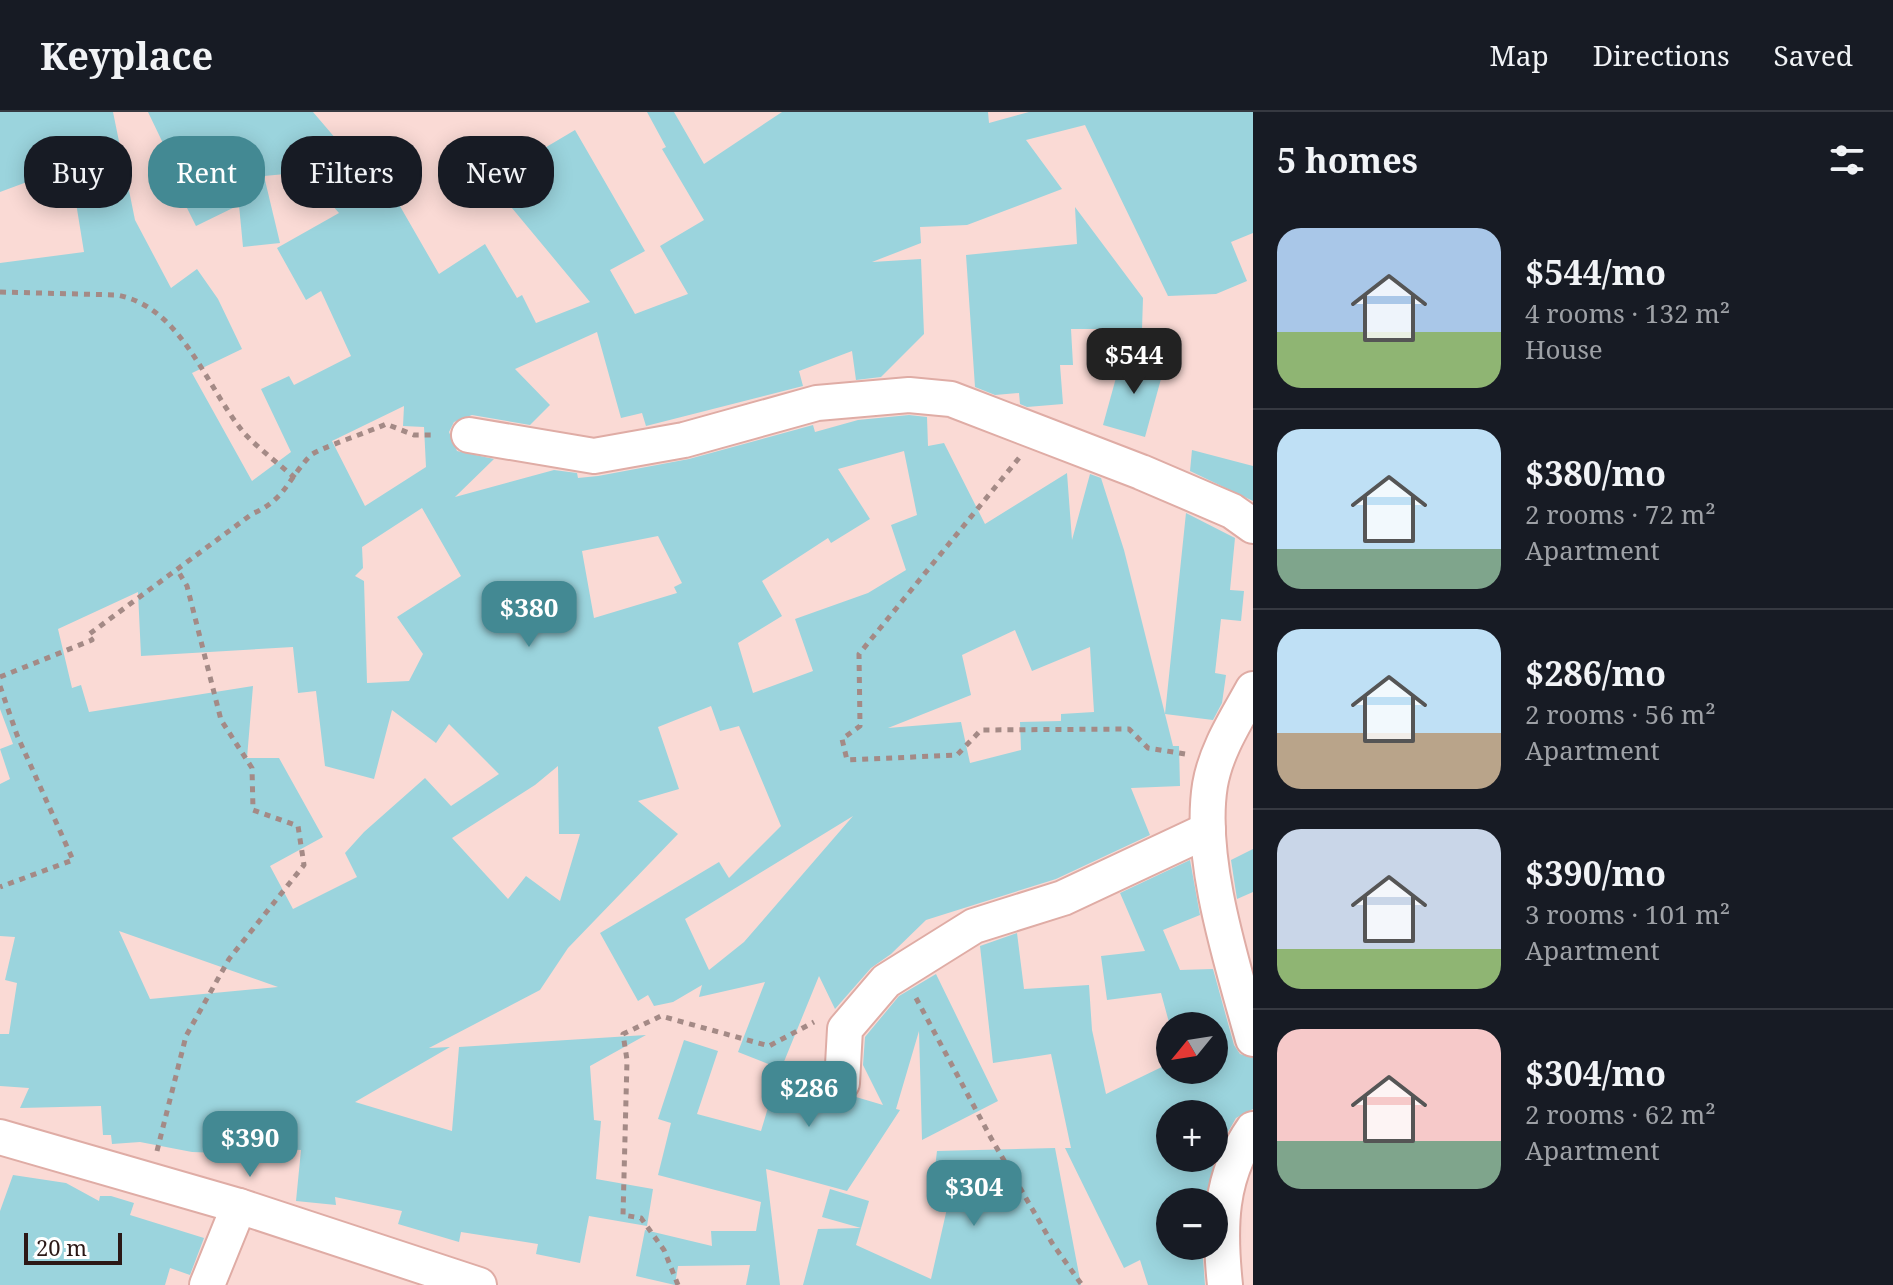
<!DOCTYPE html>
<html lang="en">
<head>
<meta charset="utf-8">
<style>
  :root { --surface:#171b24; --page:#20242c; --text:#f1f3f6; --muted:#9ea1a6; --line:#363941; --accent:#438993 }
  body { margin:0; font-family:"Noto Serif",serif; background:var(--page); color:var(--text); height:100vh; display:flex; flex-direction:column; font-size:30px; white-space:nowrap }
  * { box-sizing:border-box; margin:0 }
  p { font-size:26px; color:var(--muted) }
  .icon { flex:none; width:44px; height:44px; fill:none; stroke:currentColor; stroke-width:2; stroke-linecap:round; stroke-linejoin:round }
  .map { position:relative; flex:1; overflow:hidden }
  .panel { display:flex; flex-direction:column; background:var(--surface); width:640px }
  .panel>* { flex:none }
  .banner { position:absolute; left:24px; top:24px; width:760px; height:72px; display:flex; gap:16px }
  .needle { width:52px; rotate:240deg }
  .fabs { position:absolute; left:1156px; top:900px; display:grid; gap:16px }
  .fabs a { display:grid; place-items:center; width:72px; height:72px; border-radius:50%; background:var(--surface); box-shadow:0 4px 20px #0003; font-size:40px }
  .scale { position:absolute; left:24px; bottom:20px; width:98px; box-sizing:border-box; padding-left:8px; border:4px solid #2b1816; border-top:0; font-size:22px; line-height:28px; white-space:nowrap; color:#2b1816; -webkit-text-stroke:6px #fff; paint-order:stroke }
  .price { position:absolute; translate:-50% -68px; padding:0 18px; border-radius:16px; background:var(--accent); color:#fff; font-size:26px; line-height:52px; filter:drop-shadow(0 2px 4px #0008) }
  .price::after { content:''; position:absolute; left:50%; top:48px; width:24px; height:18px; margin-left:-12px; background:inherit; clip-path:polygon(0 0,100% 0,50% 100%) }
  .price.current { background:#222; color:#fff }
  ul { padding:0; list-style:none }
  li { display:flex; align-items:center; gap:24px; height:200px; padding:0 24px }
  li+li { border-top:2px solid var(--line) }
  li span { display:grid; place-items:center; flex:none; width:224px; height:160px; border-radius:24px; color:#555 }
  li>.icon { margin-inline-start:auto }
  span .icon { width:96px; height:96px; fill:#fffc; stroke-width:1 }
  li b { font-size:34px }
  h2 { display:flex; justify-content:space-between; align-items:center; height:96px; padding:0 24px; font-size:34px }
  .pill { padding:0 28px; border-radius:32px; background:var(--surface); box-shadow:0 4px 20px #0003; font-size:28px; line-height:72px }
  .pill.current { background:var(--accent); color:#fff }
  header { display:flex; align-items:center; gap:48px; box-sizing:border-box; height:112px; padding:0 40px; background:var(--surface); border-bottom:2px solid var(--line) }
  header strong { font-size:38px }
  nav { display:flex; gap:44px; margin-inline-start:auto; font-size:28px }
  main { display:flex; flex:1; min-height:0 }
  .map>svg:first-child { display:block }
</style>
</head>
<body>
<header>
<strong>Keyplace</strong>
<nav><a>Map</a><a>Directions</a><a>Saved</a></nav>
</header>
<main>
<div class="map">
<svg width="1253" height="1173" viewBox="0 0 1253 1173">
  <rect width="100%" height="100%" fill="#fadad5"/>
  <!-- building -->
  <g fill="#9bd4dd" fill-rule="evenodd">
    <path d="M0 0H113L135 108 171 176 197 157 218 187 242 237 192 261 252 369 291 340 261 277 289 264 294 273 351 244 321 179 306 188 277 136 339 101 332 93 367 63 385 85 393 82 439 162 485 132 517 186 522 183 536 211 590 190 483 61 520 37 526 47 575 18 645 139 610 158 635 202 688 182 660 134 704 108 662 37 666 35 647 0H674L704 52 782 0H988L989 11 1029 0H1253V121L1231 130 1247 169 1216 182 1168 184 1085 13 1026 28 1062 77 967 113 920 115 921 131 872 150 921 147 924 222 881 265 856 268 852 239 799 259 803 274 646 314 642 301 621 306 597 220 515 257 550 293 530 313 472 303 454 310 449 320 457 339 494 347 455 385 554 358 577 361 578 366 598 364 689 347 813 313 815 320 858 308 909 303 927 305 928 334 944 331 985 412 1067 361 1072 428 1090 362 1101 366 1124 438 1173 634H1179L1180 674 1131 676 1150 723 1056 767 926 808 891 842 871 856 835 897 819 864 781 957 738 940 765 870 699 885 702 873 673 890 654 894 648 883 638 889 600 821 719 750 729 766 781 714 739 614 720 619 711 594 658 615 679 677 638 689 678 722 568 836 540 878 429 936 450 935 355 990 452 1019 459 935 646 923 590 954 594 1008 601 1009 596 1067 653 1077 647 1114 589 1104 580 1151 536 1142 538 1132 461 1120 459 1130 398 1112 402 1099 335 1085 336 1093 296 1089 301 1038 248 1036V1042L192 1040 140 1030 112 1032 111 1023H103L101 994 20 996 29 976 0 974V922H9L17 871 5 868 15 825 0 824V672L10 667 0 637 13 632 0 597V151L84 140 70 54 0 80ZM404 294 403 314 424 315 426 355 365 394 332 329ZM904 339 917 403 891 413 906 458 868 481 795 507 813 559 753 581 738 531 782 504 762 469 828 426 831 431 870 407 838 357ZM422 396 461 464 397 505 423 542 409 569 367 571 364 469 355 464 363 456 362 435ZM658 424 682 471 674 475 677 481 594 506 582 439ZM138 480 141 544 293 535 298 581 316 579 325 654 374 667 392 598 436 631 449 612 499 662 451 694 425 666 364 720 345 741 357 765 293 797 270 754 323 725 279 646H247L253 574 89 600 81 573 72 576 58 517ZM1015 518 1032 559 1090 535 1094 600 1061 602V609L1020 610 1021 638 970 651 961 610 888 616 971 583 962 543ZM558 654 559 722H580L560 789 526 764 508 787 452 726 535 673ZM853 704 744 830 709 858 685 807ZM119 819 278 875 150 887Z"/>
    <polygon points="148,0 313,0 360,55 264,64 280,131 243,135 239,93 196,114 179,80 185,77"/>
    <polygon points="1075,95 1143,186 1142,217 1071,217 1073,253 1060,253 1063,292 1027,295 1020,292 1019,281 995,283 975,275 966,143 1077,132"/>
    <polygon points="1122,244 1164,256 1145,325 1103,313"/>
    <polygon points="1192,338 1253,354 1253,389 1190,359"/>
    <polygon points="1186,401 1235,426 1230,478 1244,479 1241,509 1221,507 1215,561 1226,563 1222,591 1213,608 1165,602"/>
    <polygon points="1253,737 1253,780 1237,787 1231,748"/>
    <path d="M1190 748 1200 803 1163 818 1180 858 1213 857 1234 933 1240 942 1253 946V997L1236 1006 1224 1027 1204 1090H1170V1134H1202L1205 1173H1148L1140 1148 1124 1156 1065 1036H1071L1051 942 993 951 980 834 1017 821 1024 877 1089 873 1092 918 1106 982 1170 951V958H1214V914H1170L1161 881 1107 888 1101 844 1145 839 1120 781ZM1170 1002H1214V1046H1170Z"/>
    <polygon points="936,862 998,989 922,1028 919,919 896,997 900,998 847,1079 766,1057 780,1173 746,1173 750,1153 678,1154 675,1173 636,1164 645,1118 712,1134 711,1119 756,1119 761,1090 658,1063 671,1011 658,1007 684,928 718,939 697,1002 761,1019 778,962 823,975 830,987 840,991 856,985 883,993 863,953 865,925 899,884"/>
    <polygon points="1055,1036 1081,1173 803,1173 818,1117 861,1116 856,1133 931,1167 948,1092 931,1089 937,1039"/>
    <polygon points="13,1063 66,1071 99,1089 100,1084 111,1084 134,1091 130,1103 204,1126 190,1163 170,1156 165,1173 0,1173 0,1099"/>
    <polygon points="830,1077 869,1089 861,1116 822,1105"/>
  </g>
  <g fill="none" stroke-linecap="round" stroke-linejoin="round">
    <!-- minor casing -->
    <g stroke="#dfaca5" stroke-width="38">
      <g id="minor">
        <polyline points="469,323 594,344 684,328 817,291 909,283 951,287 1141,360 1232,399 1253,414"/>
        <path d="M1253 577C1236 608 1216 638 1210 673 1198 748 1233 854 1253 927"/>
        <polyline points="842,971 845,917 886,869 974,814 1063,786 1208,718"/>
        <polyline points="0,1025 239,1094 479,1173"/>
        <polyline points="207,1173 239,1094"/>
        <path d="M1225 1173C1219 1116 1219 1065 1253 1017"/>
      </g>
    </g>
    <!-- path -->
    <g stroke="#a48a86" stroke-width="5" stroke-dasharray="6 6" stroke-linecap="butt">
      <path d="M0 180 117 183C182 195 206 275 244 321 259 337 279 352 295 366"/>
      <polyline points="1019,346 859,542 860,614 842,627 847,648 957,643 981,618 1129,617 1148,636 1185,642"/>
      <path d="M0 565 92 528 88 523 252 402C286 387 287 368 310 344 316 337 372 319 386 312L414 323H436"/>
      <polyline points="0,574 17,623 73,748 0,775"/>
      <polyline points="916,886 991,1026 1052,1131 1082,1173"/>
      <polyline points="157,1039 186,924 229,847 304,753 298,714 253,698 252,656 221,608 187,474 178,459"/>
      <polyline points="678,1173 664,1138 641,1106 623,1103 627,948 623,922 661,904 769,934 814,910"/>
    </g>
    <!-- minor -->
    <use href="#minor" stroke="#fff" stroke-width="34"/>
  </g>
</svg>
<div class="fabs">
<a><svg class="needle" viewBox="-14 -14 28 28"><path d="M0-13l5 13h-10z" fill="#e53935"/><path d="M0 13l5-13h-10z" fill="#9ea1a6"/></svg></a>
<a>+</a>
<a>−</a>
</div>
<div class="scale">20 m</div>
<b class="price current" style="left:1134px;top:284px">$544</b>
<b class="price" style="left:529px;top:537px">$380</b>
<b class="price" style="left:809px;top:1017px">$286</b>
<b class="price" style="left:250px;top:1067px">$390</b>
<b class="price" style="left:974px;top:1116px">$304</b>
<div class="banner">
<a class="pill">Buy</a>
<a class="pill current">Rent</a>
<a class="pill">Filters</a>
<a class="pill">New</a>
</div>
</div>
<section class="panel">
<h2>5 homes<svg class="icon" aria-label="filters" viewBox="0 0 24 24"><path d="M4 7h16M4 17h16"/><circle cx="9" cy="7" r="2"/><circle cx="15" cy="17" r="2"/></svg></h2>
<ul>
<li><span style="background:linear-gradient(#a9c7e8 65%,#8fb573 0)"><svg class="icon" aria-label="home" viewBox="0 0 24 24"><path d="M3 11l9-7 9 7M6 9v11h12V9"/></svg></span><div><b>$544/mo</b><p>4 rooms · 132 m²</p><p>House</p></div></li>
<li><span style="background:linear-gradient(#bfe0f5 75%,#7fa58c 0)"><svg class="icon" aria-label="home" viewBox="0 0 24 24"><path d="M3 11l9-7 9 7M6 9v11h12V9"/></svg></span><div><b>$380/mo</b><p>2 rooms · 72 m²</p><p>Apartment</p></div></li>
<li><span style="background:linear-gradient(#bfe0f5 65%,#b9a48a 0)"><svg class="icon" aria-label="home" viewBox="0 0 24 24"><path d="M3 11l9-7 9 7M6 9v11h12V9"/></svg></span><div><b>$286/mo</b><p>2 rooms · 56 m²</p><p>Apartment</p></div></li>
<li><span style="background:linear-gradient(#c9d6e8 75%,#8fb573 0)"><svg class="icon" aria-label="home" viewBox="0 0 24 24"><path d="M3 11l9-7 9 7M6 9v11h12V9"/></svg></span><div><b>$390/mo</b><p>3 rooms · 101 m²</p><p>Apartment</p></div></li>
<li><span style="background:linear-gradient(#f6c9c9 70%,#7fa58c 0)"><svg class="icon" aria-label="home" viewBox="0 0 24 24"><path d="M3 11l9-7 9 7M6 9v11h12V9"/></svg></span><div><b>$304/mo</b><p>2 rooms · 62 m²</p><p>Apartment</p></div></li>
</ul>
</section>
</main>
</body>
</html>
